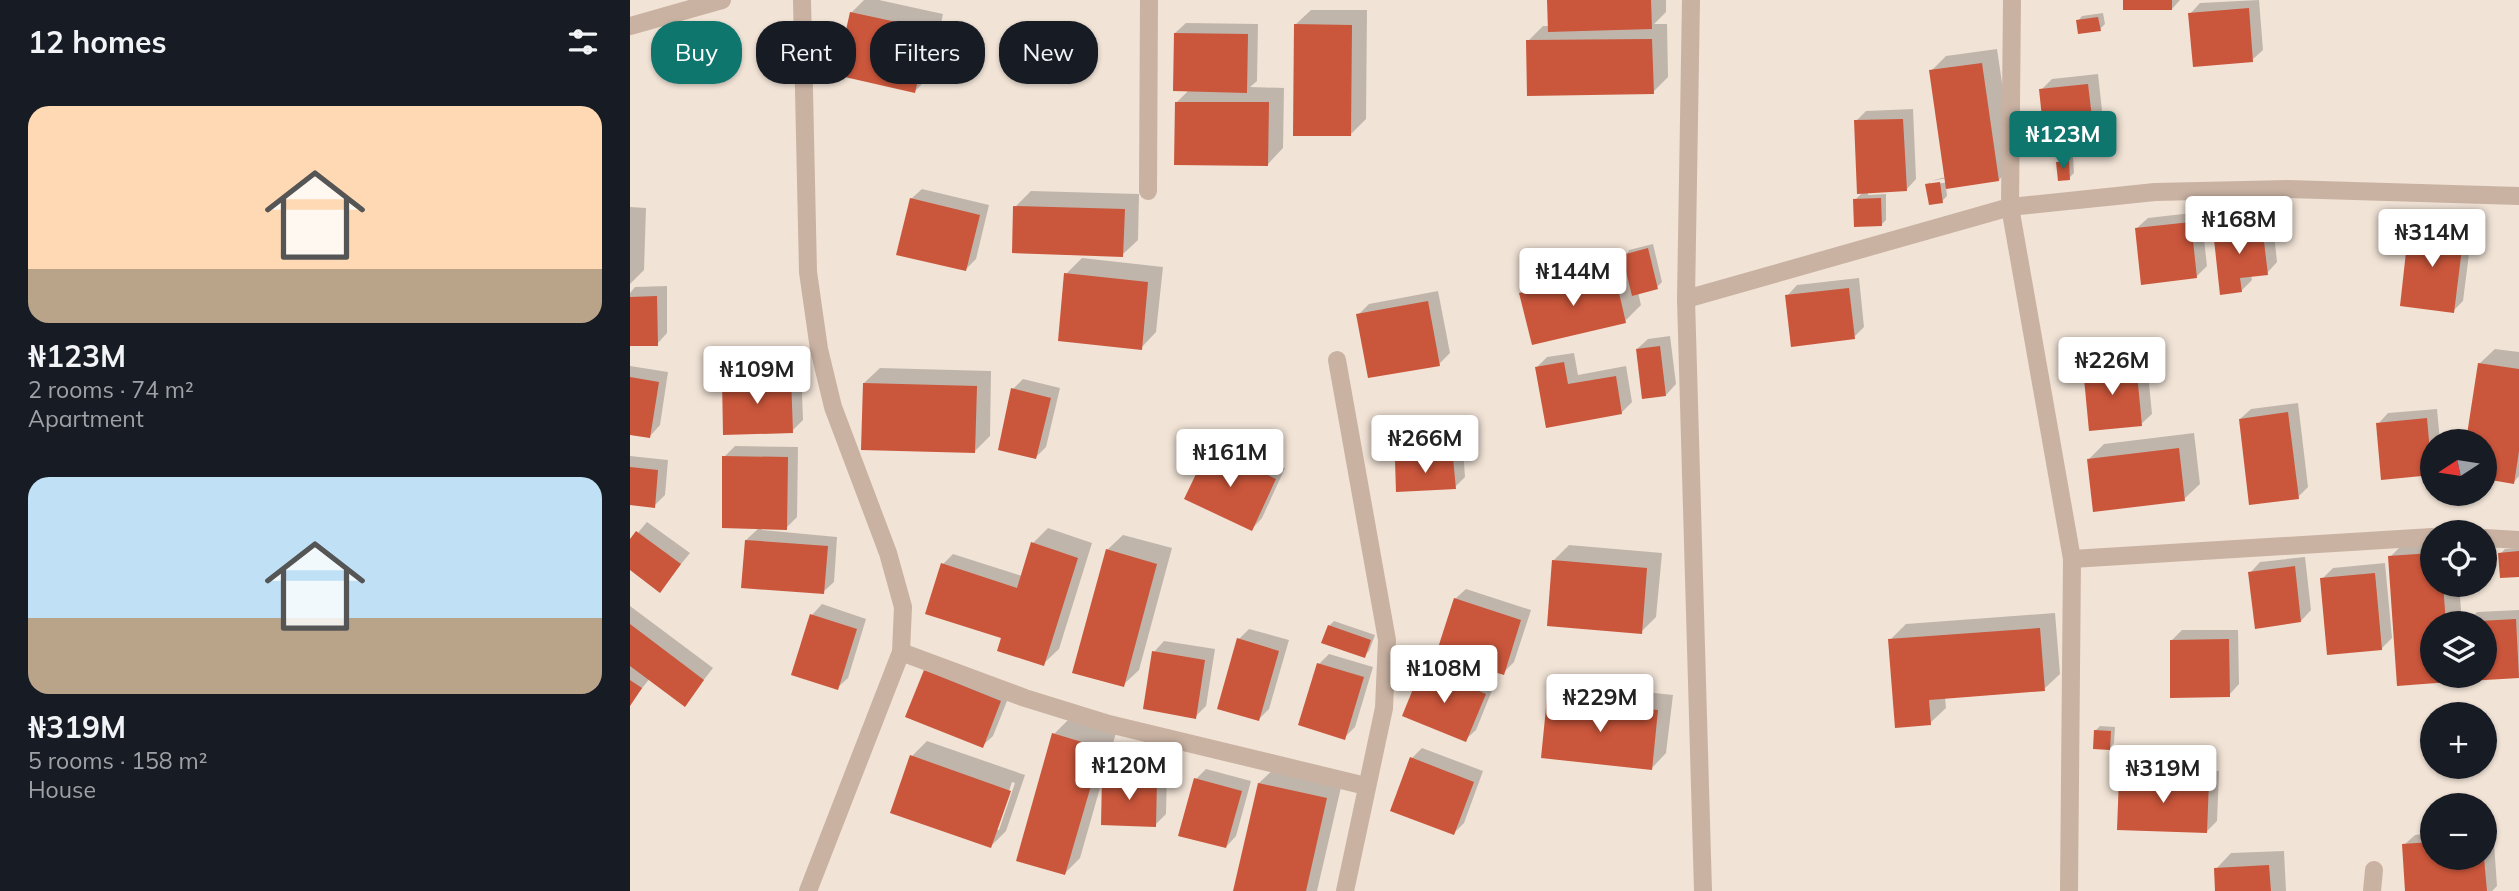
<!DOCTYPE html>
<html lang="en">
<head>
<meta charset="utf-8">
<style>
  :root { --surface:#171b24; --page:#242831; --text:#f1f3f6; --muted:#9ea1a6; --accent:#0f766e }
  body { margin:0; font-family:Mulish,sans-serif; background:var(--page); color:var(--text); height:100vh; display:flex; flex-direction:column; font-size:26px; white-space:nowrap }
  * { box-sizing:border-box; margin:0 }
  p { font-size:23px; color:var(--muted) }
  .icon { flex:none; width:38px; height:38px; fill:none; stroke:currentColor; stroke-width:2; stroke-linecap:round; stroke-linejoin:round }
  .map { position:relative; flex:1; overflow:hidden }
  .panel { display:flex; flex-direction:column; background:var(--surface); width:630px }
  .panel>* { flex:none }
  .top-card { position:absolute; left:21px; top:21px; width:665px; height:63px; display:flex; gap:14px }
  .needle { width:46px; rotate:258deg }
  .controls { position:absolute; left:1790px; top:429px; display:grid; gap:14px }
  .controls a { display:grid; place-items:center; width:77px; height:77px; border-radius:50%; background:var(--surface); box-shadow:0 2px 5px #0004; font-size:35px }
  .price { position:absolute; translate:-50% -60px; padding:0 16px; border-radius:7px; background:#fff; color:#222; font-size:23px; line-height:46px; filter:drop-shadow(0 2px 4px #0008) }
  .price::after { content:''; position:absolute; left:50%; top:42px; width:21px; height:16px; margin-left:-10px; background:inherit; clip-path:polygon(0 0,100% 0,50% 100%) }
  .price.current { background:var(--accent); color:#fff }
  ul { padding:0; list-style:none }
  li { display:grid; align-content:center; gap:14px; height:371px; padding:0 28px }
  li span { display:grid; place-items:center; height:217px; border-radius:21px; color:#555 }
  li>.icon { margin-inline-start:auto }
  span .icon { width:126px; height:126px; fill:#fffc; stroke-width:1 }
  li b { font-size:30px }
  h2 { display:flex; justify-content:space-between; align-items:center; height:84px; padding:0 28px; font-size:30px }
  .pill { padding:0 24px; border-radius:28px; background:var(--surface); box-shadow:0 2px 5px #0004; font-size:24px; line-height:63px }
  .pill.current { background:var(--accent); color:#fff }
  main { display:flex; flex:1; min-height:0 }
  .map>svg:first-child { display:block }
</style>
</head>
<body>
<main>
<section class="panel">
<h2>12 homes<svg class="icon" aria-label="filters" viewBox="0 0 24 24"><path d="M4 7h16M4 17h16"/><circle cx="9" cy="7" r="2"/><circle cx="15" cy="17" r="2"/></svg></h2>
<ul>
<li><span style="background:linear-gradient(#ffd9b3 75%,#b9a48a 0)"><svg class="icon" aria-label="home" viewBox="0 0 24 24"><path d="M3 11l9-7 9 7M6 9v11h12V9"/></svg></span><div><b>₦123M</b><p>2 rooms · 74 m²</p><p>Apartment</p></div></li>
<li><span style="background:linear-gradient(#bfe0f5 65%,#b9a48a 0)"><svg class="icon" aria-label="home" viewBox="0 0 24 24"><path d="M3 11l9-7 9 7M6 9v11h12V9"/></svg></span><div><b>₦319M</b><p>5 rooms · 158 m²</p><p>House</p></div></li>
</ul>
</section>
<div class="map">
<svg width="1889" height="891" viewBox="0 0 1889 891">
  <rect width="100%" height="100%" fill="#f1e3d6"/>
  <!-- shadow -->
  <g fill="#0003" fill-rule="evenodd">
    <polygon points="234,0 249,0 313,14 300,76 285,91 221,13"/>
    <polygon points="919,0 1036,0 1036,12 1024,24 1037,24 1038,77 1023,92 898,41 913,26 920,26"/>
    <polygon points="1495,0 1550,0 1542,9"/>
    <polygon points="1629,0 1633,50 1622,60 1560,14 1570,3"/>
    <polygon points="681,10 737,10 736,119 721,134 665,25"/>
    <polygon points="1473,13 1475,24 1470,29 1448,21 1452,16"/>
    <polygon points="556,23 628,24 627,81 620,87 654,88 653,148 638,164 547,102 559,90 545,33"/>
    <polygon points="1367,49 1384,164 1369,180 1316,187 1317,196 1312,201 1297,185 1300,182 1300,185 1319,182 1318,178 1300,181 1316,177 1301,71 1316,56"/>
    <polygon points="1468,74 1475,138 1465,149 1411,90 1422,79"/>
    <polygon points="1283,109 1286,179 1276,190 1238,191 1238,195 1256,194 1256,220 1251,225 1225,200 1233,192 1226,121 1236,111"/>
    <polygon points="1443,157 1444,173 1439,178 1428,163 1433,158"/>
    <polygon points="292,189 359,205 346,259 336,269 281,199"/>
    <polygon points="401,191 509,194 508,240 492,255 385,207"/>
    <polygon points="0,207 16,208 14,270 0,284"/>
    <polygon points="1571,212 1577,266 1566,277 1507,228 1518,218"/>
    <polygon points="1642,215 1647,262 1637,273 1621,275 1622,280 1611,291 1585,230 1595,220"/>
    <polygon points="1791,215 1843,222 1833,301 1823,311 1781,226"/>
    <polygon points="1023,244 1032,282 1027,287 1008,292 1011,305 995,321 891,294 907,278 995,258 999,250"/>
    <polygon points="452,258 533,267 526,332 511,348 436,274"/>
    <polygon points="1229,278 1234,327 1224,337 1157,296 1167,285"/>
    <polygon points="37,286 37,333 27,344 0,345 0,293 5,287"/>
    <polygon points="808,291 820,353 809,364 728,315 739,304"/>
    <polygon points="1040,336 1046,384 1036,395 1007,349 1018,339"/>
    <polygon points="1865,349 1889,352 1889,476 1884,482 1855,478 1855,441 1838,441 1849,364"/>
    <polygon points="944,353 948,375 996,366 1002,402 991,413 906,368 917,357"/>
    <polygon points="1516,353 1522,414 1511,424 1455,369 1466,358"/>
    <polygon points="0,366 38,372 30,425 20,436 0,433"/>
    <polygon points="171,366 173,420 162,431 93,379 104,368"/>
    <polygon points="250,368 361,371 360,436 345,451 234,383"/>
    <polygon points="393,379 430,388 416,447 406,457 383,389"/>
    <polygon points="1668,403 1678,487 1668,497 1610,419 1621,409"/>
    <polygon points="1807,409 1810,441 1802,441 1802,473 1748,424 1758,413"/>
    <polygon points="1564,433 1570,484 1554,499 1459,459 1474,444"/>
    <polygon points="590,437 655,468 632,518 622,529 580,448"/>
    <polygon points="105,446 168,447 167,517 156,528 132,527 132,530 207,537 204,582 193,592 116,540 130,527 94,457"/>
    <polygon points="833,448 835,477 825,487 767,462 777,451"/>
    <polygon points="0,456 38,460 35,495 24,506 0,504"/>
    <polygon points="17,522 60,553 30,590 0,568 0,542"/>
    <polygon points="418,528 462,543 429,649 413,664 373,637 313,564 323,554 392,576 403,543"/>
    <polygon points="493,535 542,548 509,670 493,685 477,550"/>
    <polygon points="1802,540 1802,584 1829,584 1832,623 1802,623 1802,676 1824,676 1819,681 1769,684 1760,557 1776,541"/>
    <polygon points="939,545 1032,553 1026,617 1011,632 924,560"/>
    <polygon points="1889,548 1889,575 1870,554 1875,549"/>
    <polygon points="1675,557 1681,610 1671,621 1620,573 1630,562"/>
    <polygon points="1755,563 1762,638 1751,649 1692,579 1703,568"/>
    <polygon points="836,589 901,610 884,662 873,673 825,599"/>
    <polygon points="192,604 236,619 218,678 207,688 182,615"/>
    <polygon points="0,606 83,668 55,704 20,678 0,704"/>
    <polygon points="1889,610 1889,675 1840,679 1840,676 1855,676 1855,623 1837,622 1847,612"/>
    <polygon points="1425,613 1430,674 1414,689 1315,697 1316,708 1300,723 1260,640 1276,624"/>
    <polygon points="704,621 745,635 739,651 734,656 699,626"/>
    <polygon points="619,629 659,640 639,709 629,719 609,639"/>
    <polygon points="1552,630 1608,630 1609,684 1599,695 1541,641"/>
    <polygon points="534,641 585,649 576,706 565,717 524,652"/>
    <polygon points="699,654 743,667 725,727 714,738 689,664"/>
    <polygon points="804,658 865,683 846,730 835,740 793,668"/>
    <polygon points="306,660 381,691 363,736 352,746 277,716 296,671"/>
    <polygon points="934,683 1043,695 1036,753 1021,769 919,698"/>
    <path d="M439 719 486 733 473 778 484 767 537 769 536 814 525 825 472 781 450 858 435 873 424 734ZM481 776 536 777V781L481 779Z"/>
    <polygon points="1470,726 1485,727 1484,743 1480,748 1465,731"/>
    <path d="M297 741 395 775 376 831 361 846 282 756ZM382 782 385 783 369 830H366Z"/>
    <polygon points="1539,745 1553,745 1554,764 1549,769 1589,771 1587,821 1576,832 1491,778 1501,767 1535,769 1534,750"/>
    <polygon points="792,748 853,771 834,823 824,833 782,758"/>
    <polygon points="645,768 712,783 687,891 605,891 629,783"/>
    <polygon points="576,769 621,781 606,836 596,847 566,779"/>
    <polygon points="1863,829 1867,886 1862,891 1777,891 1774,845 1785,835 1802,833 1802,858 1855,858 1855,830"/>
    <polygon points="1654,851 1656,891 1587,891 1586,869 1601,853"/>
  </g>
  <!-- building -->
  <g fill="#ca563b">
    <polygon points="917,0 1021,0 1022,29 918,32"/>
    <rect x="1493" y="0" width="49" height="10"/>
    <polygon points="1619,8 1623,62 1563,67 1558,13"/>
    <polygon points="220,12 299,29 285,93 206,75"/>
    <polygon points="1468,17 1471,31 1448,34 1446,20"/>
    <polygon points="664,24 722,25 721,136 663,136"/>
    <polygon points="544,33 618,34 617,93 543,91"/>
    <polygon points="1022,39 1024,94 897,96 896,40"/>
    <polygon points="1352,63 1369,181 1316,189 1299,70"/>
    <polygon points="1458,84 1466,151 1416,156 1409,89"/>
    <polygon points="545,102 639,102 638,166 544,165"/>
    <polygon points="1273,119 1277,191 1227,194 1224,120"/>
    <polygon points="1439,161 1440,180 1428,181 1426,162"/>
    <polygon points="1310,182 1313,203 1299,205 1295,184"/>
    <polygon points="280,198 350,215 336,271 266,255"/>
    <polygon points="1251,198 1252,226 1224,227 1223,199"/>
    <polygon points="383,206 495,209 493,257 382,253"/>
    <polygon points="1561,222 1567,278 1511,285 1505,228"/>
    <polygon points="1632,225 1638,275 1610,278 1612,292 1590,295 1583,230"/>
    <polygon points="1779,225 1834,232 1824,313 1770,306"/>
    <polygon points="1018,248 1028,289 1002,296 992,255"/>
    <polygon points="984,271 996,323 902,345 889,293"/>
    <polygon points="434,273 518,282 512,350 428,341"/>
    <polygon points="1219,288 1225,339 1161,347 1155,295"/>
    <polygon points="27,296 28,346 0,346 0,297"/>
    <polygon points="798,301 810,366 738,378 726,314"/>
    <polygon points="1030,346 1036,396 1012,399 1006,349"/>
    <polygon points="934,362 938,384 986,376 992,414 916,428 905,367"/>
    <polygon points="1506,363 1512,426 1459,431 1453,368"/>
    <polygon points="1848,363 1889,369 1889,451 1884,484 1855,479 1855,441 1836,441"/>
    <polygon points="161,376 163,433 93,435 92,378"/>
    <polygon points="0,377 29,382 20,438 0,435"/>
    <polygon points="233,383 347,386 345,453 231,450"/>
    <polygon points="381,388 421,398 406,459 368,450"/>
    <polygon points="1658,412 1669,499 1619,505 1609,419"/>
    <polygon points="1797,418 1802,475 1751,480 1746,423"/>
    <polygon points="579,447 646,479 622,531 554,499"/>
    <polygon points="1549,448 1555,501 1463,512 1457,459"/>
    <polygon points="92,456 158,457 157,530 92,528"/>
    <polygon points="823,458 826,489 766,492 765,461"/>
    <polygon points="0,467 28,470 25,508 0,505"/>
    <polygon points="6,531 51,564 30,593 0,570 0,539"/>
    <polygon points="115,540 198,546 194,594 111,588"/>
    <polygon points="401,542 448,558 414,666 367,651 371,638 295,614 311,563 387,588"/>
    <polygon points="476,549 527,564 494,687 442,673"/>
    <polygon points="1889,551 1889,577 1870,578 1868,553"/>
    <polygon points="1802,553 1802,584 1813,584 1816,623 1802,623 1802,676 1819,676 1820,682 1767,686 1758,556"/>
    <polygon points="922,560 1017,568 1012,634 917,626"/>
    <polygon points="1665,566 1671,622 1625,629 1618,572"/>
    <polygon points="1745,573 1752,650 1697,655 1690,578"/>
    <polygon points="824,598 891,620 874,675 806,654"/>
    <polygon points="180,614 227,629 208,690 161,675"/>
    <polygon points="1886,619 1889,678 1838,681 1838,676 1855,676 1855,623 1849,621"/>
    <polygon points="0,624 74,680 55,707 0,666"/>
    <polygon points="698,625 741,640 735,658 691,643"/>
    <polygon points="1410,628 1415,691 1299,700 1301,725 1265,728 1258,639"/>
    <polygon points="607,638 649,651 629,721 587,709"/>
    <polygon points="1599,639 1600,697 1540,698 1540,640"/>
    <polygon points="522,651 575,660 566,719 513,709"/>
    <polygon points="687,663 734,677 715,740 668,725"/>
    <polygon points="792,667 856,694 836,742 772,716"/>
    <polygon points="294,670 371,701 353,748 275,717"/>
    <polygon points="0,680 12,688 0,706"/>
    <polygon points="917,698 1028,710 1022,770 911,758"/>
    <polygon points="1464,730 1481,731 1480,750 1463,749"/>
    <polygon points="422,733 472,748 435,875 386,861"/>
    <polygon points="1549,749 1550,771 1533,772 1532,750"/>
    <polygon points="280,755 381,791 361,848 260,813"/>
    <polygon points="780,757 844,782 824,835 760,811"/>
    <polygon points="472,777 527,779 526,827 471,825"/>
    <polygon points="1489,777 1579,780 1577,833 1487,830"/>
    <polygon points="564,778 612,791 596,848 548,836"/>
    <polygon points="628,783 697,798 676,891 603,891"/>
    <polygon points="1802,842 1802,858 1854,858 1857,891 1775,891 1772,844"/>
    <polygon points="1639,865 1641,891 1585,891 1584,868"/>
  </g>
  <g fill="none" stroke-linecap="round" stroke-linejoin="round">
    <!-- street -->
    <g stroke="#c9b2a2" stroke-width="18">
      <polyline points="172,0 178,272 189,349 203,407 258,553 273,607 271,652 178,891"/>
      <polyline points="1061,0 1056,299 1073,891"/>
      <polyline points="1382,0 1380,207 1442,559 1439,891"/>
      <polyline points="0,26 92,0"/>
      <polyline points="518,191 519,0"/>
      <polyline points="1056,299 1380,207 1525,192 1658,189 1889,196"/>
      <polyline points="707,360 757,640 754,708 715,891"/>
      <polyline points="1855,538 1889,540"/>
      <polyline points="1442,559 1802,537"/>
      <polyline points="271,652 395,698 479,724 736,786"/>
      <polyline points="1742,891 1744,870"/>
    </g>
  </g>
</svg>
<div class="controls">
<a><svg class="needle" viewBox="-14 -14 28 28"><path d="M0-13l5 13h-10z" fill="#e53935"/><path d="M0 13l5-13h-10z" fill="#9ea1a6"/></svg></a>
<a><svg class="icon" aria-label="locate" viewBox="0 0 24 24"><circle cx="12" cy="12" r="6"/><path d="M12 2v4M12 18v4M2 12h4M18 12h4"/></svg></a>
<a><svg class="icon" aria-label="layers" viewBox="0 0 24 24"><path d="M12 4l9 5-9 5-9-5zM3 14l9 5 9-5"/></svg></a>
<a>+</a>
<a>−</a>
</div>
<b class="price current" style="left:1433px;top:171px">₦123M</b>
<b class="price" style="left:1609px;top:256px">₦168M</b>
<b class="price" style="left:1802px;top:269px">₦314M</b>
<b class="price" style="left:943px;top:308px">₦144M</b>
<b class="price" style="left:1482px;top:397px">₦226M</b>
<b class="price" style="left:127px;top:406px">₦109M</b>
<b class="price" style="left:795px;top:475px">₦266M</b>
<b class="price" style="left:600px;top:489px">₦161M</b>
<b class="price" style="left:814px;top:705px">₦108M</b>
<b class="price" style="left:970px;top:734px">₦229M</b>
<b class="price" style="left:499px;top:802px">₦120M</b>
<b class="price" style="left:1533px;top:805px">₦319M</b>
<div class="top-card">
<a class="pill current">Buy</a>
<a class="pill">Rent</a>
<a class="pill">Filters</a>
<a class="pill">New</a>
</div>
</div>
</main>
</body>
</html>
